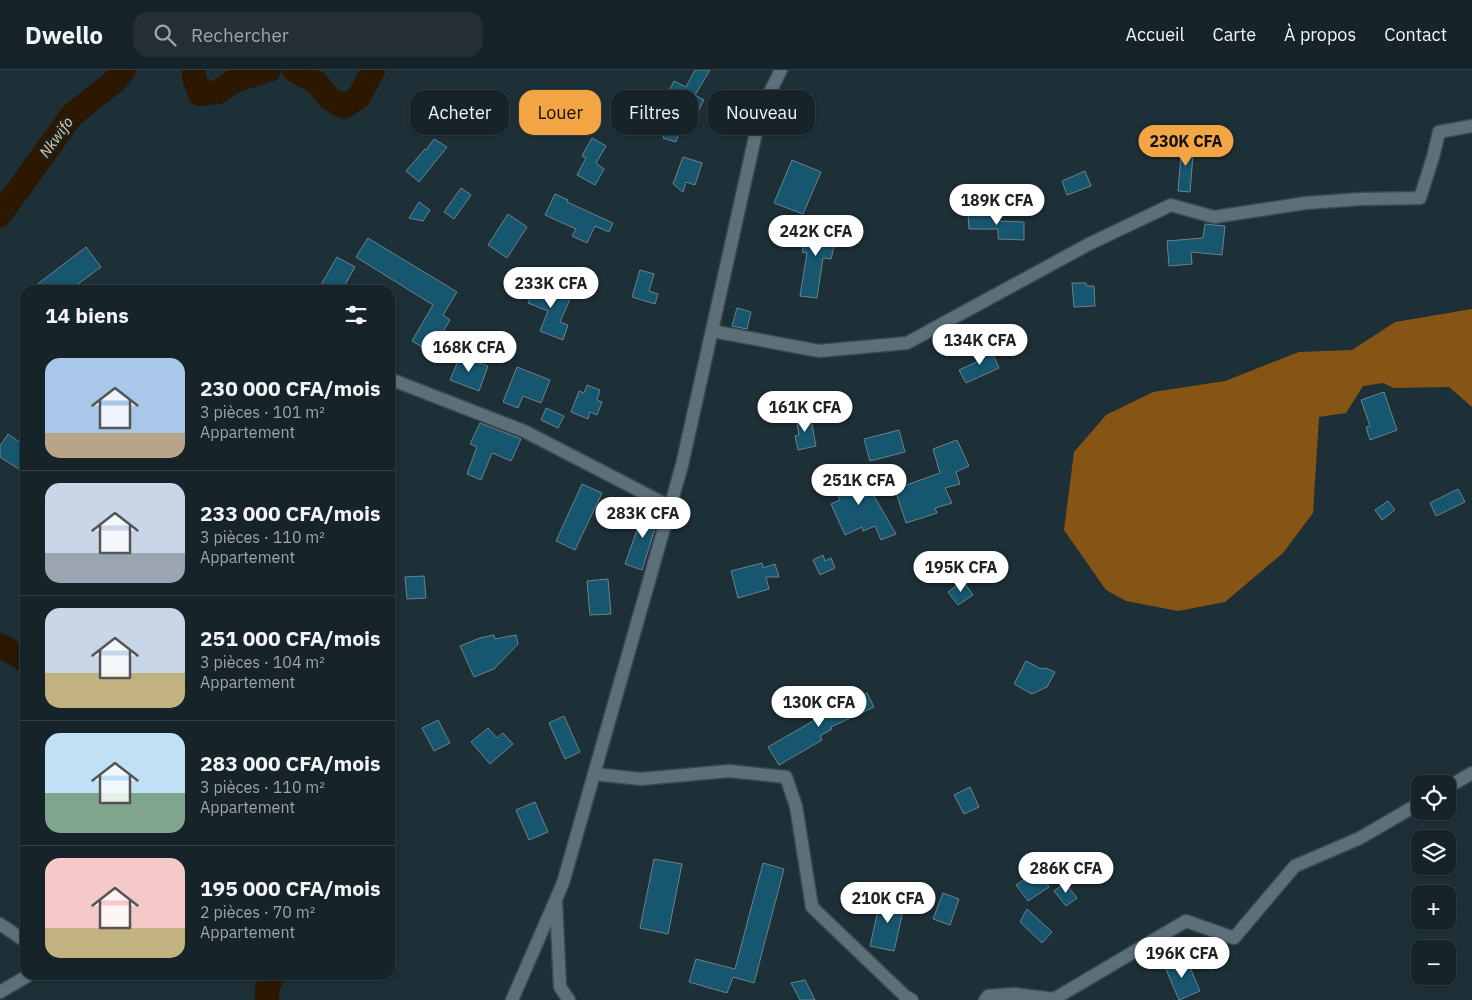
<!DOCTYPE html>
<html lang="fr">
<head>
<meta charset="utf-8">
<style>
  :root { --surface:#162329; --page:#232f35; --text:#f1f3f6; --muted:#9ea4a8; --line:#354046; --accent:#f3a443 }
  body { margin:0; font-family:"IBM Plex Sans",sans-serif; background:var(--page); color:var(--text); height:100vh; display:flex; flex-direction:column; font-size:19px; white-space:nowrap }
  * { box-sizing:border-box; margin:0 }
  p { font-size:16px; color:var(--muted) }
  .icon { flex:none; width:28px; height:28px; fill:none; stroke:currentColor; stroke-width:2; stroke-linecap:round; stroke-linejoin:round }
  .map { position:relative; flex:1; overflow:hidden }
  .drawer { position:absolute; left:20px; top:215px; width:375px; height:695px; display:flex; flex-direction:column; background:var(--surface); border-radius:15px; box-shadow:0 1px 4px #0004,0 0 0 1px var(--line) }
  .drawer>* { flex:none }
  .guide { position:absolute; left:410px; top:20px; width:475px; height:45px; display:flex; gap:10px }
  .fabs { position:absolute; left:1411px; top:705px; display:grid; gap:10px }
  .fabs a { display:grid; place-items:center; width:45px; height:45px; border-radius:10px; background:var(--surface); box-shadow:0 1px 4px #0004,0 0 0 1px var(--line); font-size:25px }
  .price { position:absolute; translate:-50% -42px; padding:0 11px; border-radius:18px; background:#fff; color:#222; font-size:16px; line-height:32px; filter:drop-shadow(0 1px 2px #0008) }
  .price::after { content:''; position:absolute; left:50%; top:30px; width:15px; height:11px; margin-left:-8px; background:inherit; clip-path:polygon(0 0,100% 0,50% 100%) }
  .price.selected { background:var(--accent); color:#111 }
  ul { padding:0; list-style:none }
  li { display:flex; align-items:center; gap:15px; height:125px; padding:0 25px }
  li+li { border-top:1px solid var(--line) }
  li span { display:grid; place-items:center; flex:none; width:140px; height:100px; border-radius:15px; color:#555 }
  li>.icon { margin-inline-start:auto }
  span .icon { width:60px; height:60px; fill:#fffc; stroke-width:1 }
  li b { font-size:21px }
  h2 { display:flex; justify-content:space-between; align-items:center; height:60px; padding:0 25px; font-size:21px }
  .chip { padding:0 18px; border-radius:15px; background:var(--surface); box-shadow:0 1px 4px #0004,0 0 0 1px var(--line); font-size:18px; line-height:45px }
  .chip.selected { background:var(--accent); color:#111 }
  header { display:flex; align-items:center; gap:30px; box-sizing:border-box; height:70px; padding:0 25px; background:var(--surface); border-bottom:1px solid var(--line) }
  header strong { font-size:24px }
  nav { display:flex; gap:28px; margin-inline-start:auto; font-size:18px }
  .search { width:350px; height:45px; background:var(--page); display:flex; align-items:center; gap:12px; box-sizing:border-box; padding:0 18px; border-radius:15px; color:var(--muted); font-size:19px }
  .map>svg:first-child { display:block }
</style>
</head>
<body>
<header>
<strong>Dwello</strong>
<div class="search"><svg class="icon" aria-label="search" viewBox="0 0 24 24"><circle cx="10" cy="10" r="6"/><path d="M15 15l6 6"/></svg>Rechercher</div>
<nav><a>Accueil</a><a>Carte</a><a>À propos</a><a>Contact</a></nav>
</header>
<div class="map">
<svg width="1472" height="930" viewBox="0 0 1472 930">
  <rect width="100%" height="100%" fill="#1d2f37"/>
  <!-- forest -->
  <polygon fill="#865515" points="1472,239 1472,337 1449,317 1394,318 1383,313 1363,316 1346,343 1319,347 1313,443 1283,483 1225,532 1178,541 1126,531 1106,520 1064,460 1074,382 1106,345 1153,322 1225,311 1299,282 1352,280 1395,252"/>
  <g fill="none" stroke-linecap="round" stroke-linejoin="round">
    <!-- river -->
    <g stroke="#2c1801" stroke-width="24">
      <polyline points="194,0 194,7 200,24 218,22 234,11 269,0"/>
      <polyline points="294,0 317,13 329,28 344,37 359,27 373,0"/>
      <polyline points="0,145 72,45 116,10 124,0"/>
      <polyline points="0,575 25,590"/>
      <polyline points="267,930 267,919 273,905"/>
    </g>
  </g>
  <!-- building -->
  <g fill="#16566f" stroke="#6d818b">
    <polygon points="695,0 710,0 695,25 704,30 691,54 683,49 676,72 663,68 671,41 663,33 674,11 686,17"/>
    <polygon points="592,68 606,76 596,93 604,99 595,115 577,105 586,88 582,86"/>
    <polygon points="434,69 447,77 419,112 406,101 425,79 426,80"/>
    <polygon points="1182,72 1194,73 1190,122 1178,121"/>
    <polygon points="683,87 702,93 695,115 686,112 683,122 673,114"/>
    <polygon points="792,90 821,102 803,144 774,133"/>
    <polygon points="1085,101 1091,116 1067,125 1062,111"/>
    <polygon points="461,118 471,125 454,149 444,142"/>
    <polygon points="555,124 568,130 567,132 613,153 609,162 595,156 587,173 572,166 576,159 545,145"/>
    <polygon points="419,132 430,140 423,151 409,148"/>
    <polygon points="997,143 998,151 1024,152 1024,170 998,169 998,159 969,159 968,144"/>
    <polygon points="508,144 527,157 507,188 488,175"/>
    <polygon points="809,154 838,161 831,189 823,188 817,228 800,226 807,183 802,182"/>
    <polygon points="1205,154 1225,156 1222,185 1191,182 1192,194 1169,196 1167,171 1203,168"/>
    <polygon points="368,168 457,222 443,245 450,250 431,282 412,271 433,235 356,187"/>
    <polygon points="86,177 101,197 70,220 30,220"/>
    <polygon points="337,187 355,197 342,220 318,220"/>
    <polygon points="640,200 654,204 649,221 658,224 655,234 632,227"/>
    <polygon points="537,212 571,227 560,252 568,255 563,270 540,261 548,241 528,233"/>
    <polygon points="1072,213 1086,213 1087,216 1094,216 1095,236 1074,237"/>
    <polygon points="737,238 751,242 747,259 732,256"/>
    <polygon points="989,276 999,298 966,313 959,300 979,291 975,282"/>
    <polygon points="460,286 488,296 479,321 450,310"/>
    <polygon points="517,297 550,310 541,333 523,326 518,338 503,332"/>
    <polygon points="587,315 600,320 597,330 602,332 597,345 590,342 588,349 571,342 579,321 584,323"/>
    <polygon points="1384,322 1397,360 1370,370 1366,357 1370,356 1361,330"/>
    <polygon points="546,338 564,346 558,358 541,350"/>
    <polygon points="810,344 816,376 798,380 795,366 799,365 796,347"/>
    <polygon points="480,353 521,369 511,391 492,383 481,410 467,404 477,377 470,374"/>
    <polygon points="899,360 905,382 870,391 864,369"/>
    <polygon points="8,364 25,376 25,403 0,387 0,376"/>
    <polygon points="957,370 969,396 956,402 960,414 945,418 952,433 935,438 937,443 906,453 895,419 940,403 933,379"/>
    <polygon points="860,396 868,416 896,464 881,470 875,456 863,461 862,457 845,465 831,434 840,430 831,411"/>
    <polygon points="582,414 602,423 575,480 556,471"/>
    <polygon points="1458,419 1465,432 1436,446 1430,433"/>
    <polygon points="1388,431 1395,440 1382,450 1375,440"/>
    <polygon points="645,437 660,442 642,500 625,494"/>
    <polygon points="823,485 825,491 831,488 835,498 820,505 813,490"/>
    <polygon points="762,493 763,498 775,494 779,507 766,507 769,519 738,528 731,501"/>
    <polygon points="424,506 426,528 407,529 405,507"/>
    <polygon points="608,509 611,544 590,545 587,511"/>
    <polygon points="963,511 973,525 958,535 948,522"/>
    <polygon points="494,565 495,569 516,565 518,574 494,599 474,607 460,576 480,568"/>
    <polygon points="1026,591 1041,599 1046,598 1055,602 1047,617 1032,624 1014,614"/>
    <polygon points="867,623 874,637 831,657 832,659 820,666 822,670 779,695 768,677 815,650 814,648 827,641 825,637 841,630 843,634"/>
    <polygon points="564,646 580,682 565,689 549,653"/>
    <polygon points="438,650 450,673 434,681 422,658"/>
    <polygon points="488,658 497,668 503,663 513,674 490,694 471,672"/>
    <polygon points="970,717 979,737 964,744 954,725"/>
    <polygon points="535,732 548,762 529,770 516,740"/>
    <polygon points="654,789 682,794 668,864 640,858"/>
    <polygon points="763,793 784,799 754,913 733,907 727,923 689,912 696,889 735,899"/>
    <polygon points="1037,800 1049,817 1028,831 1016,815"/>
    <polygon points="1065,813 1077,828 1066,836 1054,821"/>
    <polygon points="943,823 959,829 950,855 933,849"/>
    <polygon points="881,827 905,832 894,881 870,876"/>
    <polygon points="1027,839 1052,862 1042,873 1020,852"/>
    <polygon points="1186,888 1200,921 1179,930 1165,897"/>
    <polygon points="805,910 815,930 800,930 791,913"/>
  </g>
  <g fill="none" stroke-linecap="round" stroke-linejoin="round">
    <!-- minor casing -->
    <g stroke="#3a4a50" stroke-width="15">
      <g id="minor">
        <polyline points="712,261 819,281 907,273 1089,174 1171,135 1214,147 1306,133 1361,129 1420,128 1433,87 1439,62 1472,56"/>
        <polyline points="390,309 524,361 671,437"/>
        <polyline points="594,704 641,709 729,701 786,707 796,736 812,837 905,926 912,930"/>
        <polyline points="1448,717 1472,703"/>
        <polyline points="556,831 560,917 569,930"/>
        <polyline points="0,854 25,871"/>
        <polyline points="0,922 29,905"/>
        <polyline points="512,930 563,813 682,395 761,40 781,0"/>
        <polyline points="985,930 988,926 1014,924 1054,929 1186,851 1234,868 1295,796 1360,768 1420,733"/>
      </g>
    </g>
    <!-- minor -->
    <use href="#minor" stroke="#5d707a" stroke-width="12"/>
  </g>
  <g text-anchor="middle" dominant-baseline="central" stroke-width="4" stroke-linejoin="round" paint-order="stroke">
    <!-- water labels -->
    <g font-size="15" font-style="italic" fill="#f8c58d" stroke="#13252d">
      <text transform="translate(56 67) rotate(-54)">Nkwifo</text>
    </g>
  </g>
</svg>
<div class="fabs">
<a><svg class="icon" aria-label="locate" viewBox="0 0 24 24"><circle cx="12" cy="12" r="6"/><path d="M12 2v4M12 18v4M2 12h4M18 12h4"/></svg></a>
<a><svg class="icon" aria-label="layers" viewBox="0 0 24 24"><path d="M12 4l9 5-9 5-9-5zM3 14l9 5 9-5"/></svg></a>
<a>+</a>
<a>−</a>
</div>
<b class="price selected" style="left:1186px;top:97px">230K CFA</b>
<b class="price" style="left:997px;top:156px">189K CFA</b>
<b class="price" style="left:816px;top:187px">242K CFA</b>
<b class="price" style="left:551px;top:239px">233K CFA</b>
<b class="price" style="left:980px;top:296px">134K CFA</b>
<b class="price" style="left:469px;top:303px">168K CFA</b>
<b class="price" style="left:805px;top:363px">161K CFA</b>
<b class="price" style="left:859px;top:436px">251K CFA</b>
<b class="price" style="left:643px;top:469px">283K CFA</b>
<b class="price" style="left:961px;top:523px">195K CFA</b>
<b class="price" style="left:819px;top:658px">130K CFA</b>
<b class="price" style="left:1066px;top:824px">286K CFA</b>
<b class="price" style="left:888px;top:854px">210K CFA</b>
<b class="price" style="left:1182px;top:909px">196K CFA</b>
<div class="guide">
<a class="chip">Acheter</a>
<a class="chip selected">Louer</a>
<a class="chip">Filtres</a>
<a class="chip">Nouveau</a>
</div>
<section class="drawer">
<h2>14 biens<svg class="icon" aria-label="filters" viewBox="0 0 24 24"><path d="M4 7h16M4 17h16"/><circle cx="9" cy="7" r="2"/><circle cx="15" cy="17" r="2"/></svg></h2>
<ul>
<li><span style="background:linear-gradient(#a9c7e8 75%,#b9a48a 0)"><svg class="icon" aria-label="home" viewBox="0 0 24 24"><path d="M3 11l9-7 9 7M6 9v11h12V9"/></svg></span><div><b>230 000 CFA/mois</b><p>3 pièces · 101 m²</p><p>Appartement</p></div></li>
<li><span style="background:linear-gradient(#c9d6e8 70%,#9aa5b1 0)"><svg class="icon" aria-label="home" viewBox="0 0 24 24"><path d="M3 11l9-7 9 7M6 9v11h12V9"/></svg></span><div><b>233 000 CFA/mois</b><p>3 pièces · 110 m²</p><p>Appartement</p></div></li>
<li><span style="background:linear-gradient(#c9d6e8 65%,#c2b280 0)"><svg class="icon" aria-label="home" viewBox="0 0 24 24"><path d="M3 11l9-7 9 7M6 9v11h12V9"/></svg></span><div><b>251 000 CFA/mois</b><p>3 pièces · 104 m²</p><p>Appartement</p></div></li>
<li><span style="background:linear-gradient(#bfe0f5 60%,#7fa58c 0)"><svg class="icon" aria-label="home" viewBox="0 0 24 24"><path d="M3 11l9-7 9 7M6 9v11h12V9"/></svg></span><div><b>283 000 CFA/mois</b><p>3 pièces · 110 m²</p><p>Appartement</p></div></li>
<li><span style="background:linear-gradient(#f6c9c9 70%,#c2b280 0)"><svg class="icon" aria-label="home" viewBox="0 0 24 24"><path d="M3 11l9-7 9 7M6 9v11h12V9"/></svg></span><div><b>195 000 CFA/mois</b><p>2 pièces · 70 m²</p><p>Appartement</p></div></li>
</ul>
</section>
</div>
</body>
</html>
